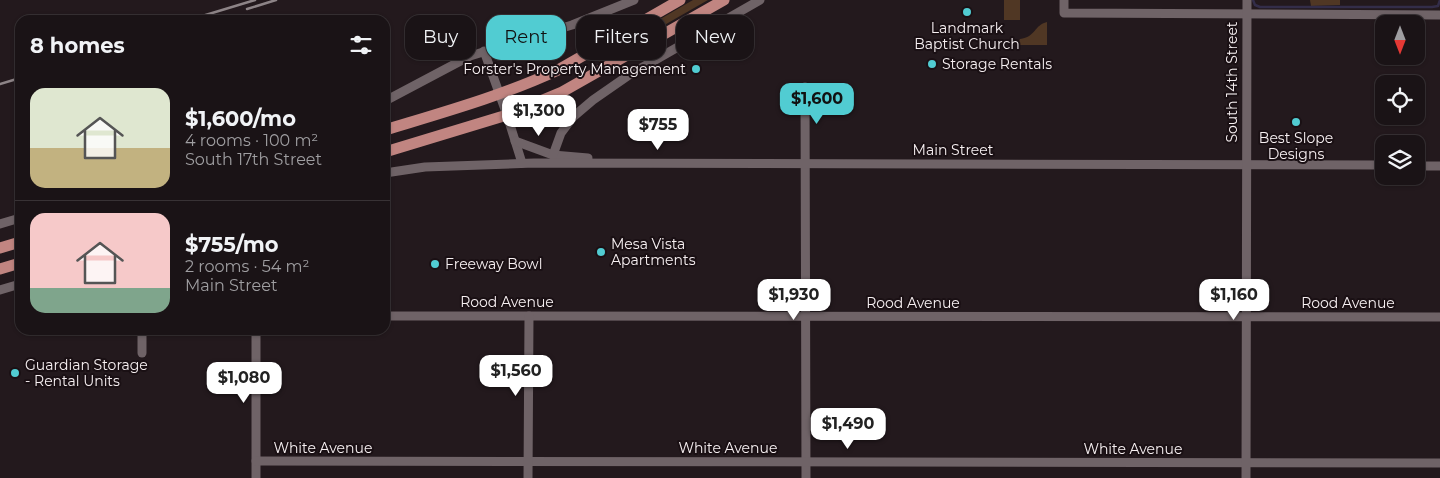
<!DOCTYPE html>
<html lang="en">
<head>
<meta charset="utf-8">
<style>
  :root { --surface:#1a1316; --page:#272023; --text:#f1f3f6; --muted:#9f9ea1; --line:#383235; --accent:#51ccd2 }
  body { margin:0; font-family:Montserrat,sans-serif; background:var(--page); color:var(--text); height:100vh; display:flex; flex-direction:column; font-size:19px; white-space:nowrap }
  * { box-sizing:border-box; margin:0 }
  p { font-size:16px; color:var(--muted) }
  .icon { flex:none; width:28px; height:28px; fill:none; stroke:currentColor; stroke-width:2; stroke-linecap:round; stroke-linejoin:round }
  .map { position:relative; flex:1; overflow:hidden }
  .drawer { position:absolute; left:15px; top:15px; width:375px; height:320px; display:flex; flex-direction:column; background:var(--surface); border-radius:15px; box-shadow:0 1px 4px #0004,0 0 0 1px var(--line) }
  .drawer>* { flex:none }
  .banner { position:absolute; left:405px; top:15px; width:475px; height:45px; display:flex; gap:10px }
  .needle { width:32px; rotate:180deg }
  .fabs { position:absolute; left:1375px; top:15px; display:grid; gap:10px }
  .fabs a { display:grid; place-items:center; width:50px; height:50px; border-radius:10px; background:var(--surface); box-shadow:0 1px 4px #0004,0 0 0 1px var(--line); font-size:25px }
  .price { position:absolute; translate:-50% -42px; padding:0 11px; border-radius:10px; background:#fff; color:#222; font-size:16px; line-height:32px; filter:drop-shadow(0 1px 2px #0008) }
  .price::after { content:''; position:absolute; left:50%; top:30px; width:15px; height:11px; margin-left:-8px; background:inherit; clip-path:polygon(0 0,100% 0,50% 100%) }
  .price.selected { background:var(--accent); color:#111 }
  ul { padding:0; list-style:none }
  li { display:flex; align-items:center; gap:15px; height:125px; padding:0 15px }
  li+li { border-top:1px solid var(--line) }
  li span { display:grid; place-items:center; flex:none; width:140px; height:100px; border-radius:15px; color:#555 }
  li>.icon { margin-inline-start:auto }
  span .icon { width:60px; height:60px; fill:#fffc; stroke-width:1 }
  li b { font-size:21px }
  h2 { display:flex; justify-content:space-between; align-items:center; height:60px; padding:0 15px; font-size:21px }
  .tag { padding:0 18px; border-radius:15px; background:var(--surface); box-shadow:0 1px 4px #0004,0 0 0 1px var(--line); font-size:18px; line-height:45px }
  .tag.selected { background:var(--accent); color:#111 }
  .map>svg:first-child { display:block }
</style>
</head>
<body>
<div class="map">
<svg width="1440" height="478" viewBox="0 0 1440 478">
  <rect width="100%" height="100%" fill="#23191d"/>
  <!-- green -->
  <g fill="#503724">
    <polygon points="693,0 708,0 600,62 595,57"/>
    <rect x="1004" y="0" width="16" height="20"/>
    <polygon points="1310,0 1340,0 1340,5 1311,6"/>
    <path d="M1047 22V45H1017L1020 39C1036 37 1034 25 1047 22Z"/>
  </g>
  <g fill="none" stroke-linecap="round" stroke-linejoin="round">
    <!-- stream -->
    <polyline stroke="#332d49" stroke-width="2.5" points="1253,0 1255,5 1260,7 1432,7 1438,6 1440,0"/>
    <!-- minor -->
    <g stroke="#6f6367" stroke-width="9">
      <polyline points="1064,0 1064,13 1440,15"/>
      <polyline points="484,51 507,115 522,163"/>
      <polyline points="805,87 806,478"/>
      <polyline points="385,101 470,56 572,25 634,0"/>
      <polyline points="515,141 553,155 588,158"/>
      <polyline points="553,155 561,133 573,117 593,100 629,75 760,0"/>
      <polyline points="1416,166 1440,166"/>
      <polyline points="385,173 425,167 534,163 1384,165"/>
      <polyline points="0,224 20,218"/>
      <polyline points="0,290 20,284"/>
      <polyline points="385,316 1440,317"/>
      <polyline points="142,330 142,353"/>
      <polyline points="256,330 256,478"/>
      <polyline points="256,461 1440,463"/>
      <polyline points="528,478 529,316"/>
      <polyline points="1246,478 1247,0"/>
    </g>
    <!-- major -->
    <g stroke="#c18581" stroke-width="11">
      <path d="M385 130C444 112 502 96 558 70L680 0"/>
      <polyline points="385,152 507,115 562,92 724,0"/>
      <polyline points="0,248 20,242"/>
      <polyline points="0,269 20,263"/>
    </g>
    <!-- rail -->
    <g stroke="#8d8487" stroke-width="2.5">
      <polyline points="247,9 276,0"/>
      <polyline points="189,20 255,0"/>
      <polyline points="0,84 20,78"/>
    </g>
  </g>
  <!-- markers -->
  <g fill="#51ccd2" stroke="#1a1014" stroke-width="2">
    <circle cx="967" cy="12" r="5"/>
    <circle cx="932" cy="64" r="5"/>
    <circle cx="696" cy="69" r="5"/>
    <circle cx="1296" cy="122" r="5"/>
    <circle cx="601" cy="252" r="5"/>
    <circle cx="435" cy="264" r="5"/>
    <circle cx="15" cy="373" r="5"/>
  </g>
  <g text-anchor="middle" dominant-baseline="central" stroke-width="4" stroke-linejoin="round" paint-order="stroke">
    <!-- poi labels -->
    <g font-size="14" fill="#f7f0f2" stroke="#1a1014" text-anchor="start">
      <text x="967" y="28" text-anchor="middle">Landmark<tspan x="967" dy="16">Baptist Church</tspan></text>
      <text x="942" y="64">Storage Rentals</text>
      <text x="686" y="69" text-anchor="end">Forster's Property Management</text>
      <text x="1296" y="138" text-anchor="middle">Best Slope<tspan x="1296" dy="16">Designs</tspan></text>
      <text x="611" y="244">Mesa Vista<tspan x="611" dy="16">Apartments</tspan></text>
      <text x="445" y="264">Freeway Bowl</text>
      <text x="25" y="365">Guardian Storage<tspan x="25" dy="16">- Rental Units</tspan></text>
    </g>
    <!-- street labels -->
    <g font-size="14" fill="#f7f0f2" stroke="#1a1014">
      <text transform="translate(1232 82) rotate(-90)">South 14th Street</text>
      <text x="953" y="150">Main Street</text>
      <text x="507" y="302">Rood Avenue</text>
      <text x="913" y="303">Rood Avenue</text>
      <text x="1348" y="303">Rood Avenue</text>
      <text x="323" y="448">White Avenue</text>
      <text x="728" y="448">White Avenue</text>
      <text x="1133" y="449">White Avenue</text>
    </g>
  </g>
</svg>
<div class="fabs">
<a><svg class="needle" viewBox="-14 -14 28 28"><path d="M0-13l5 13h-10z" fill="#e53935"/><path d="M0 13l5-13h-10z" fill="#9f9ea1"/></svg></a>
<a><svg class="icon" aria-label="locate" viewBox="0 0 24 24"><circle cx="12" cy="12" r="6"/><path d="M12 2v4M12 18v4M2 12h4M18 12h4"/></svg></a>
<a><svg class="icon" aria-label="layers" viewBox="0 0 24 24"><path d="M12 4l9 5-9 5-9-5zM3 14l9 5 9-5"/></svg></a>
</div>
<b class="price selected" style="left:817px;top:125px">$1,600</b>
<b class="price" style="left:539px;top:137px">$1,300</b>
<b class="price" style="left:658px;top:151px">$755</b>
<b class="price" style="left:794px;top:321px">$1,930</b>
<b class="price" style="left:1234px;top:321px">$1,160</b>
<b class="price" style="left:516px;top:397px">$1,560</b>
<b class="price" style="left:244px;top:404px">$1,080</b>
<b class="price" style="left:848px;top:450px">$1,490</b>
<div class="banner">
<a class="tag">Buy</a>
<a class="tag selected">Rent</a>
<a class="tag">Filters</a>
<a class="tag">New</a>
</div>
<section class="drawer">
<h2>8 homes<svg class="icon" aria-label="filters" viewBox="0 0 24 24"><path d="M4 7h16M4 17h16"/><circle cx="9" cy="7" r="2"/><circle cx="15" cy="17" r="2"/></svg></h2>
<ul>
<li><span style="background:linear-gradient(#dfe7d0 60%,#c2b280 0)"><svg class="icon" aria-label="home" viewBox="0 0 24 24"><path d="M3 11l9-7 9 7M6 9v11h12V9"/></svg></span><div><b>$1,600/mo</b><p>4 rooms · 100 m²</p><p>South 17th Street</p></div></li>
<li><span style="background:linear-gradient(#f6c9c9 75%,#7fa58c 0)"><svg class="icon" aria-label="home" viewBox="0 0 24 24"><path d="M3 11l9-7 9 7M6 9v11h12V9"/></svg></span><div><b>$755/mo</b><p>2 rooms · 54 m²</p><p>Main Street</p></div></li>
</ul>
</section>
</div>
</body>
</html>
